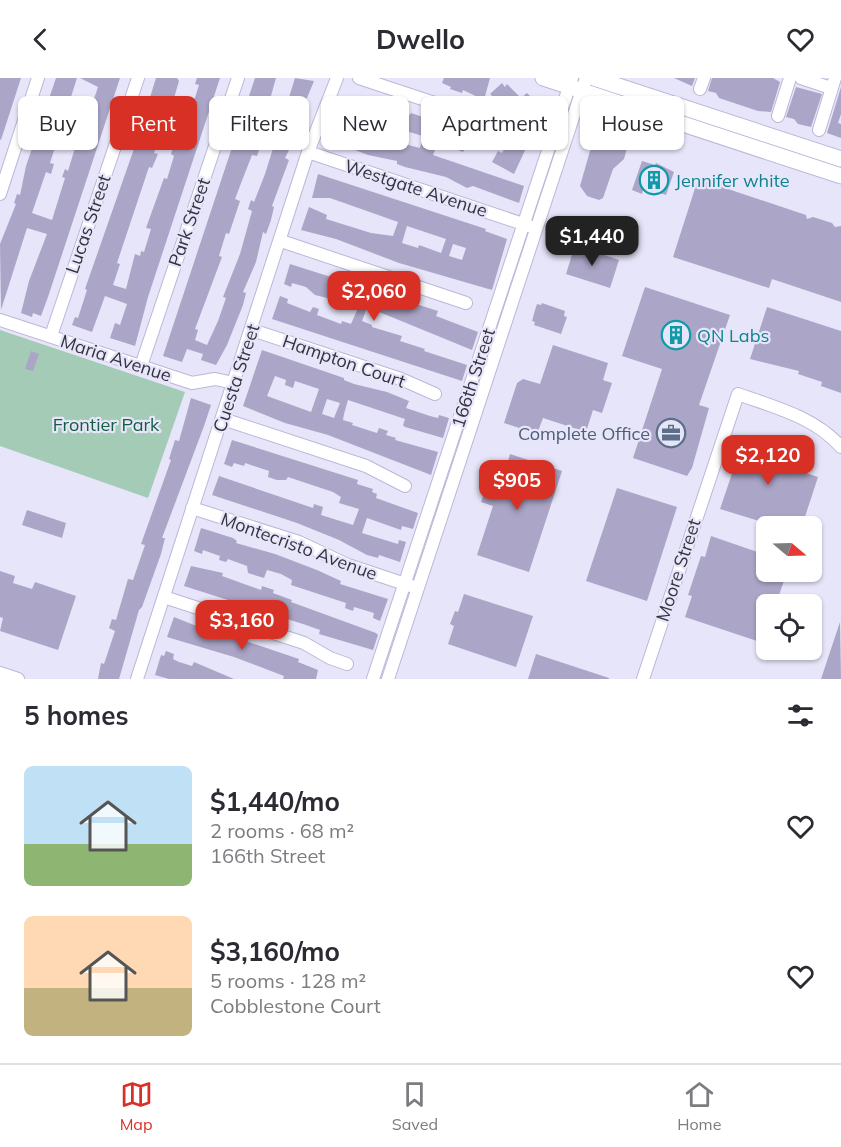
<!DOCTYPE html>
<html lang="en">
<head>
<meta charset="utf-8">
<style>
  :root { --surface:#fff; --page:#f2f2f3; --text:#2b2b33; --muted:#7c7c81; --line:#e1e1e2; --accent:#d93025 }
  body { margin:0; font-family:Mulish,sans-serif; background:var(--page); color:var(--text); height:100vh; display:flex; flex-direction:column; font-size:22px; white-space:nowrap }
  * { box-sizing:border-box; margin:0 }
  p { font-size:20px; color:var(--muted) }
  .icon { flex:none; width:33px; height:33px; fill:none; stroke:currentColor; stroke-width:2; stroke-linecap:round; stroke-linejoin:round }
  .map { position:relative; height:601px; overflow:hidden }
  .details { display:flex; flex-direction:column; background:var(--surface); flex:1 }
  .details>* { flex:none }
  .banner { position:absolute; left:18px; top:18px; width:806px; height:54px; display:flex; gap:12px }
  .needle { width:39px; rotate:109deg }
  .fabs { position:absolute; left:756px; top:438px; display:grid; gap:12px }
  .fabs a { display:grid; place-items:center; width:66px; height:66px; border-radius:9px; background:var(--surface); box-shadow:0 2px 4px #0004; font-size:30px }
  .price { position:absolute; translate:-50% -51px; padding:0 14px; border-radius:12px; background:var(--accent); color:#fff; font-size:20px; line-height:39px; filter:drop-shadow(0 2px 3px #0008) }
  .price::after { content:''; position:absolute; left:50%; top:36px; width:18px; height:14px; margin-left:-9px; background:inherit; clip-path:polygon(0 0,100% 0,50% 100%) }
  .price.on { background:#222; color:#fff }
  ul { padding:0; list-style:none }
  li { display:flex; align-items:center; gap:18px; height:150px; padding:0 24px }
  li span { display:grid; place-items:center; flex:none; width:168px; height:120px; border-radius:9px; color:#555 }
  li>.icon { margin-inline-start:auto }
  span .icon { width:72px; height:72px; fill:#fffc; stroke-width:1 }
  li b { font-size:26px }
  h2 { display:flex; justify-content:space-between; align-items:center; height:72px; padding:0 24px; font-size:26px }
  .chip { padding:0 21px; border-radius:9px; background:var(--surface); box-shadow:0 2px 4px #0004; font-size:21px; line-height:54px }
  .chip.on { background:var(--accent); color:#fff }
  header { display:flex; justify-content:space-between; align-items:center; height:78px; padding:0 24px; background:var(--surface); font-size:27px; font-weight:700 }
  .dock { display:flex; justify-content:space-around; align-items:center; height:84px; border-top:2px solid var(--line); background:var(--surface); font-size:16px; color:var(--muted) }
  .dock a { display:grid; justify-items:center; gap:3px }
  .dock .on { color:var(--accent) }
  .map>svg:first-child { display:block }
</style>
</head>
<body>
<header><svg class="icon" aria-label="back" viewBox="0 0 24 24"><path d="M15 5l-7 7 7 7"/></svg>Dwello<svg class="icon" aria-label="heart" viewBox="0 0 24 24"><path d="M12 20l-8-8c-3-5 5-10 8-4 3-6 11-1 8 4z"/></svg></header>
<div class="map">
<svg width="841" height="601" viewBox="0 0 841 601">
  <rect width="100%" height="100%" fill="#e7e5f9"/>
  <!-- green -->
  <polygon fill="#a3cbb5" points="0,252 185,314 148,420 0,368"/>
  <!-- building -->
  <g fill="#aba6c7" fill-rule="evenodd">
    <polygon points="0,0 21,0 1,62 0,61"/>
    <polygon points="56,0 77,0 50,85 54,86 51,96 46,94 32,135 52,142 65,100 62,99 65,91 68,93 87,30 91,30 98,9 80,0 120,0 48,219 41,238 33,235 32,239 21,235 29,203 47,156 27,150 1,232 0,166 16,126 14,125 17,116 20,117 26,88"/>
    <path d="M156 0H177L179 3 174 20 193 26 199 7 195 6 197 0H220L148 219 135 268 110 260 115 245 120 247 127 226 105 218 92 254 72 247 75 239 78 240 87 212 85 211 136 65ZM167 34 188 41 180 63H175L171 76 174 78 167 101 164 100 146 150 151 151 144 174 141 173 140 178 135 176 126 211 113 207 120 186 117 185 149 89 152 90 158 76 154 75Z"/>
    <polygon points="255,0 276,0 256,71 259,72 257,78 252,77 243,100 235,121 240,123 229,156 226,155 219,178 222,179 195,251 198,252 195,262 207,267 218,243 226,220 223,219 240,176 252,133 248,131 251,122 254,124 265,96 295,0 314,3 302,32 304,33 304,38 301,48 285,80 289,82 272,128 274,129 271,142 266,156 263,154 256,184 243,214 246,215 243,227 227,267 216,287 201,282 203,276 187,271 182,284 163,278"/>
    <polygon points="444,0 490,0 484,22 463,12 462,15 450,11 451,9 442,5"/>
    <polygon points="674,0 695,0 692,8"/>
    <polygon points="712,0 773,0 780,4 771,34 758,33 719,20 716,15 708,13"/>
    <polygon points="502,5 505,9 507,6 521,20 527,15 533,21 534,19 542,28 524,45 531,25 516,39 490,16"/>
    <polygon points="796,9 822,16 811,49 798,46 794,41 786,39"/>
    <polygon points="841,9 841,36 838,45 841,46 841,60 827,55"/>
    <path d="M345 18 372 22 409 38 411 35 438 44 437 47 453 52 454 49 462 51 461 54 471 58 463 74 438 64 433 77 524 108 519 125 473 108 467 110 446 99 405 89 397 86V83L368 77 329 62 331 45 335 46 336 42 343 45 342 48 371 56 376 44 346 33V30L342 29ZM386 43 400 48 399 51 423 58 420 70 381 60Z"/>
    <polygon points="606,51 629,59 629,62 624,81 613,91 603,120 599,122 587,118 580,108 594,59"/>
    <polygon points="517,55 535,62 532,70 527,68 514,96 492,84 498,73 502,75 507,66 512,69"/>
    <polygon points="642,83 655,87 656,85 674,94 666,117 654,113 643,112 642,116 632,112"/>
    <path d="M318 96 486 151 485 153 507 161 492 212 399 185 336 161 301 152 309 129 327 137 326 141 371 155 393 158 398 144 330 120H312ZM407 148 446 161 441 175 419 167 418 170 402 165ZM453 166 466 170 462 182 449 178Z"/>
    <polygon points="698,101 806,137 807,141 813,139 832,145 835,149 841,148 841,224 772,201 769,210 673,179"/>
    <polygon points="575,167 619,182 610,210 566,196"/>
    <polygon points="290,186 438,233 436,238 478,254 472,272 367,229 362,243 372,247 372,249 402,258 400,263 425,271 424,273 467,287 462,303 272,241 280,218 288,221 287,225 310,234 313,229 319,231 317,237 341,246 342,243 351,246 359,228 315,217 306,209 292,205 291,209 284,206"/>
    <polygon points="645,209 730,237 699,327 709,330 692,390 687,398 633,380 662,291 622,278"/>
    <polygon points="542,225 565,233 564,238 567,239 561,256 534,247 535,244 532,243 535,232 537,226 541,227"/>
    <polygon points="767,229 841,253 841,315 821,308 822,304 798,296 799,293 750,281"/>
    <polygon points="553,267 608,285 603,302 612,305 602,335 593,332 586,354 543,340 537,356 504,345 517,305 523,301 540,306"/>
    <path d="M262 272 344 300V302L354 306 387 314 409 323 406 330 430 338 438 340 439 337 449 340 443 360 405 349 403 347 405 341 348 322 344 336 343 342 353 345 352 347 377 355 379 350 388 353 386 357 396 360 395 362 438 374 431 397 328 357 285 345 243 328ZM275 298 286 302 285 307 293 310 295 303 319 311 311 334 267 318ZM327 321 340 325 334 340 322 336Z"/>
    <polygon points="31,273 39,276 33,293 25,291"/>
    <polygon points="191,320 211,327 204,348 162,460 165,460 161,476 142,529 139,532 119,601 98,601 101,585 104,586 115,553 109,550 112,541 116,542 128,501 133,502 145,467 141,466 171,382 169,381 175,362 179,363"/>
    <polygon points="745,357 766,364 764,368 785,375 784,379 799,384 800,393 818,399 802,448 775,448 720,431"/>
    <polygon points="232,362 358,402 357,406 373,411 372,414 377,416 376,420 418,435 413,451 402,448 401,452 367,440 362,455 398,466 399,462 406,464 400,484 379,477 378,480 367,477 339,462 297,445 212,417 219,398 313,430 314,426 323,429 321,437 353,447 359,431 339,425 341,419 333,414 288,399 286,402 277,402 268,399 269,393 245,385 244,388 234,385 232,389 224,386"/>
    <polygon points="510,376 562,393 529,494 477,477 493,428 481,424 484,416 481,415 494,386 506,390"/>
    <polygon points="617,410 677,429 647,523 586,503"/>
    <polygon points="27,432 66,445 62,460 22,447"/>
    <polygon points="201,450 233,460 237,463 236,465 275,476 317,492 341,503 340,506 388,521 380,543 373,540 374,535 354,529 353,533 345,530 346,525 343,524 291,507 292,502 281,496 267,492 264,500 248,495 247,488 228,481 226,484 219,482 220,478 203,472 202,476 194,473"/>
    <polygon points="711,458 766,477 766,494 787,494 776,526 766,526 766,556 763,565 685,539 692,518 688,517 701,478 705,479"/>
    <polygon points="191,488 223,495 222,498 261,512 262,508 274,512 273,515 292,522 291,524 376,555 378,557 373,572 319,556 320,552 306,547 184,508"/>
    <polygon points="0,493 15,498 13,505 32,511 35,504 76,518 58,572 0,553 3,540 0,539"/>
    <polygon points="464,516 533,538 516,589 448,566 454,548 450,546 455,533 458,534"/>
    <polygon points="174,539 219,557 225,556 299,581 298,584 318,592 316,601 283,601 284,598 234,579 167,559"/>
    <polygon points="840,544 841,601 821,601"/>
    <polygon points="166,573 174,576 173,581 179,584 192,588 194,584 234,601 169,601 155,597 161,577 164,578"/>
    <polygon points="536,576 609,600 609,601 528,601"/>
  </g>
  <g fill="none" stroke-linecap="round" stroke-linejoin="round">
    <!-- minor casing -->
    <g stroke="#bcb7d8" stroke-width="14">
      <g id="minor">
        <polyline points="359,0 477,39 491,51"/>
        <polyline points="801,0 831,10"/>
        <polyline points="700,11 704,0"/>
        <polyline points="778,38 790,0"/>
        <polyline points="819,52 835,0"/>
        <polyline points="308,74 529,148"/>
        <polyline points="0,116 38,0"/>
        <polyline points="281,163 466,225"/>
        <polyline points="0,242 192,305 215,301 234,305"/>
        <polyline points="252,252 401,301 435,316"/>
        <polyline points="51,258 138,0"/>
        <polyline points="141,288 238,0"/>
        <polyline points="223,341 366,388 405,408"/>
        <polyline points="192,430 299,464 348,487 411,508"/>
        <polyline points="164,519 304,565 330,580 347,586"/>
        <polyline points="0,595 18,601"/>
        <polyline points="137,601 308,74 337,0"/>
        <polyline points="373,601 572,0"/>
        <polyline points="388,601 586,0"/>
        <path d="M643 601 738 316C774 329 815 339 841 369"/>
      </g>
    </g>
    <!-- major casing -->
    <g stroke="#bcb7d8" stroke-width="17">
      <g id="major">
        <polyline points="543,0 841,98"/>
        <polyline points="594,0 841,81"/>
      </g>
    </g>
    <!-- minor -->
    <use href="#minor" stroke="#fff" stroke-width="12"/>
    <!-- major -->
    <use href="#major" stroke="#fff" stroke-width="15"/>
  </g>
  <!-- icons -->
  <defs>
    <g id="building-ring" transform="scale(1.5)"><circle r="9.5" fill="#e7e5f9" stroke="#0f9aa8" stroke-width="1.5"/><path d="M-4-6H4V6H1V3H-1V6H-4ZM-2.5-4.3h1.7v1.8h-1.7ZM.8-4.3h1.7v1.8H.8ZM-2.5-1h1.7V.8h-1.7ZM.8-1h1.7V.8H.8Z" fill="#0f9aa8"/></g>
    <g id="office-ring" transform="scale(1.5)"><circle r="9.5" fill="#e7e5f9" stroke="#5c6f8a" stroke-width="1.5"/><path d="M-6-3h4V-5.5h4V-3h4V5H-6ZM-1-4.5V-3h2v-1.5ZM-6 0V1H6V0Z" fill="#5c6f8a"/></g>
  </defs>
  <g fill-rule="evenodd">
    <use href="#building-ring" x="654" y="102"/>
    <use href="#building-ring" x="676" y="257"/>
    <use href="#office-ring" x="671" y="355"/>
  </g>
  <g text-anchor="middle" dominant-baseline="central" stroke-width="4.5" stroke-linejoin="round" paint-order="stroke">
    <!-- culture labels -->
    <g font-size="18" fill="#0d838f" stroke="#e7e5f9" text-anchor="start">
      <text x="675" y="102">Jennifer white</text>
      <text x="697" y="257">QN Labs</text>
    </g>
    <!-- street labels -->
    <g font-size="18" fill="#34323f" stroke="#e7e5f9">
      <text transform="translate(416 110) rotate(18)">Westgate Avenue</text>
      <text transform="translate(189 144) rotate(-71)">Park Street</text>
      <text transform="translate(88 146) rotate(-71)">Lucas Street</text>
      <text transform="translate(116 280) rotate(18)">Maria Avenue</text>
      <text transform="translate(344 283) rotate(19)">Hampton Court</text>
      <text transform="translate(236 300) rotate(-72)">Cuesta Street</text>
      <text transform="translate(473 300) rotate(-72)">166th Street</text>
      <text transform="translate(299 468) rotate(20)">Montecristo Avenue</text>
      <text transform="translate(678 492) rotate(-72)">Moore Street</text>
    </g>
    <!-- park labels -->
    <g font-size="18" fill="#135e40" stroke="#e7e5f9">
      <text x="106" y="346">Frontier Park</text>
    </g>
    <!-- service labels -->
    <g font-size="18" fill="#4e5e75" stroke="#e7e5f9" text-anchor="end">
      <text x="650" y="355">Complete Office</text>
    </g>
  </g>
</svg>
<div class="fabs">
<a><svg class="needle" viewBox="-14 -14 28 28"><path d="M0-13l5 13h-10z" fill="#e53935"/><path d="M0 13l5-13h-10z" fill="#7c7c81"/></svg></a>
<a><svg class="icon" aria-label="locate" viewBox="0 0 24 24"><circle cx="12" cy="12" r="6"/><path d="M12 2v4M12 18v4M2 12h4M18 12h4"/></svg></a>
</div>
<b class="price on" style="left:592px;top:189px">$1,440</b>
<b class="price" style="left:374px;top:244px">$2,060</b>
<b class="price" style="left:768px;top:408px">$2,120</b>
<b class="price" style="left:517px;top:433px">$905</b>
<b class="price" style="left:242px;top:573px">$3,160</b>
<div class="banner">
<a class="chip">Buy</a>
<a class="chip on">Rent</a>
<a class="chip">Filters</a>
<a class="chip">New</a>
<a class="chip">Apartment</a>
<a class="chip">House</a>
</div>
</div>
<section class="details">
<h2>5 homes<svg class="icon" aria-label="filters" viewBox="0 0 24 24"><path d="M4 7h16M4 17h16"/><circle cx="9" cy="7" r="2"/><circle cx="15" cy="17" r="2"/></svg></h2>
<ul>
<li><span style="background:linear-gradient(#bfe0f5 65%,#8fb573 0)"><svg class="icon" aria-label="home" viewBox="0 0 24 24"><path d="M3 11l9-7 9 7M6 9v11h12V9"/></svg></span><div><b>$1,440/mo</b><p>2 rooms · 68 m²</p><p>166th Street</p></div><svg class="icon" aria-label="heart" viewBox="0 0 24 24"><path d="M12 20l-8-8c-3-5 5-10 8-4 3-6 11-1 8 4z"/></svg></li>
<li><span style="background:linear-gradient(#ffd9b3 60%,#c2b280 0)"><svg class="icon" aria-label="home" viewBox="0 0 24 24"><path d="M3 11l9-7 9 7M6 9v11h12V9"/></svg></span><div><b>$3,160/mo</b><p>5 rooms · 128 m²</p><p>Cobblestone Court</p></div><svg class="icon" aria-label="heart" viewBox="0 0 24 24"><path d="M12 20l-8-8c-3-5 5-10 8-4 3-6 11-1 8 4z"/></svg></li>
</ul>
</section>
<nav class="dock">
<a class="on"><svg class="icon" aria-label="map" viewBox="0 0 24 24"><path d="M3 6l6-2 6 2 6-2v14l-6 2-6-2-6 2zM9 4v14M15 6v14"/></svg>Map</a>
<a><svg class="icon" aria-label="saved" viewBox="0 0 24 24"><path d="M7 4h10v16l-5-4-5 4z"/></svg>Saved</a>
<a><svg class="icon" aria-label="home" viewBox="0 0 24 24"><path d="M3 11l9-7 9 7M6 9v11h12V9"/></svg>Home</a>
</nav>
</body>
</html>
